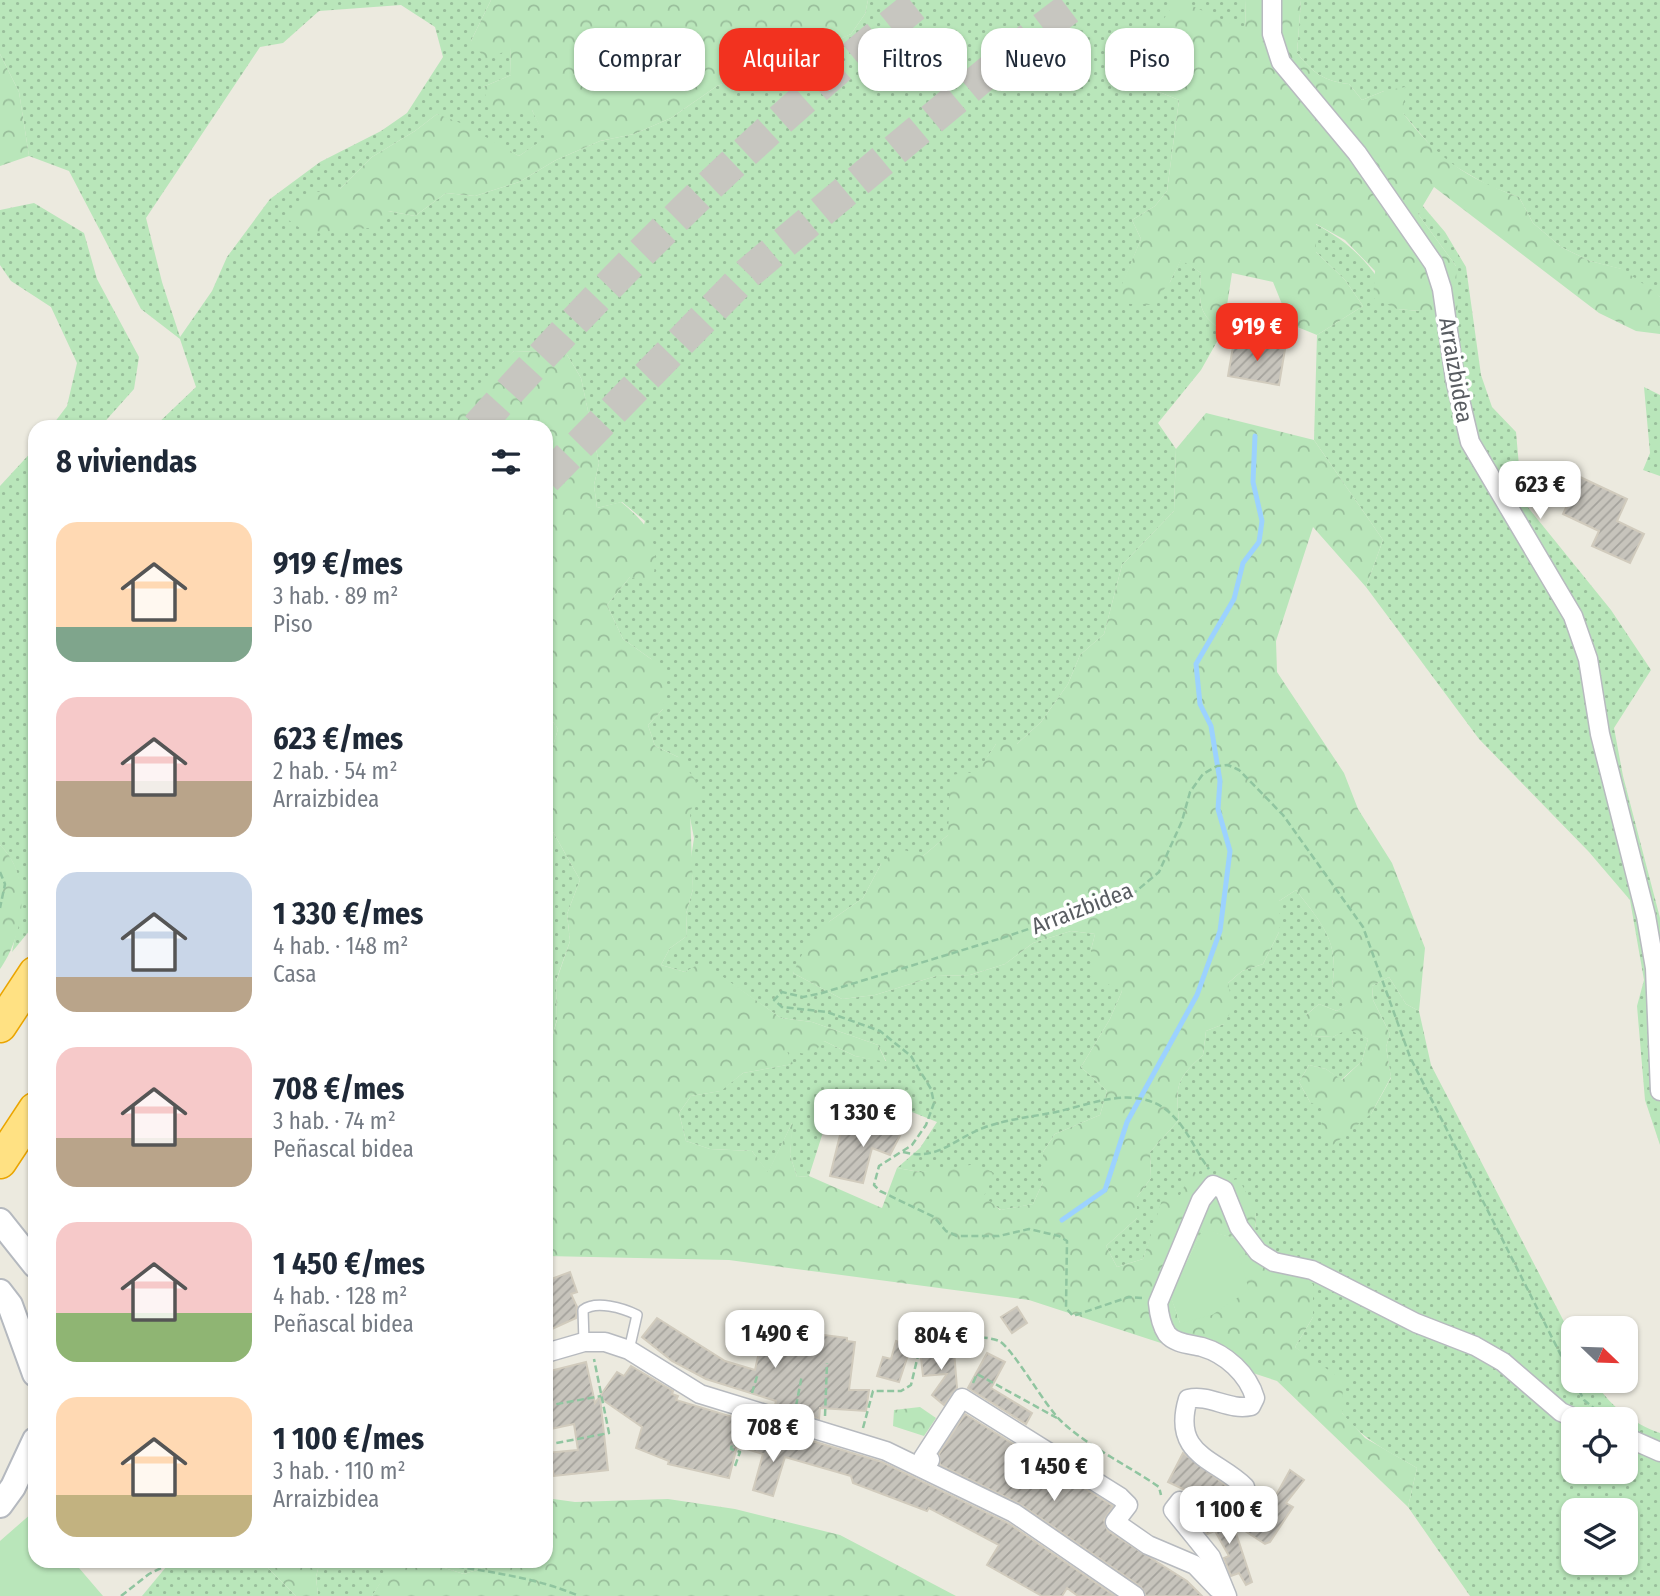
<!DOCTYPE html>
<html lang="es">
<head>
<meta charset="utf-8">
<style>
  :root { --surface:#fff; --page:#f2f2f3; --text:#1f2937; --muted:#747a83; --accent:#f2321f }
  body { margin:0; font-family:"Fira Sans Condensed",sans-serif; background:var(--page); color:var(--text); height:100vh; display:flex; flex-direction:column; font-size:26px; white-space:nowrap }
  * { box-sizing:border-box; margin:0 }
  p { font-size:23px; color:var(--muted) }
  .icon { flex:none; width:38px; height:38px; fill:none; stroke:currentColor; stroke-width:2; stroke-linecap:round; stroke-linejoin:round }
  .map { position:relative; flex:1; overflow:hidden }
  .sheet { position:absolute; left:28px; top:420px; width:525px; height:1148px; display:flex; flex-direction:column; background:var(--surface); border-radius:21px; box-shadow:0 2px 5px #0004 }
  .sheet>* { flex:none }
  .guide { position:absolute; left:574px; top:28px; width:665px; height:63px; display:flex; gap:14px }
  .needle { width:46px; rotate:113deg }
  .fabs { position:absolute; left:1561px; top:1316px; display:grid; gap:14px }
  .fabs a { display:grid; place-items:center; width:77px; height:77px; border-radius:14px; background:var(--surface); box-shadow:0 2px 5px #0004; font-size:35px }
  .price { position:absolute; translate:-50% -60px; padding:0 16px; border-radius:14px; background:#fff; color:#222; font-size:23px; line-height:46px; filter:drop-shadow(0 2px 4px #0008) }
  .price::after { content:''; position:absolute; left:50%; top:42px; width:21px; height:16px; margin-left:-10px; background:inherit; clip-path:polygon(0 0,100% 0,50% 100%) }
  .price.active { background:var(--accent); color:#fff }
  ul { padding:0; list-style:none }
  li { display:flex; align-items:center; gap:21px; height:175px; padding:0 28px }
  li span { display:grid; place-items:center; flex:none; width:196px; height:140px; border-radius:21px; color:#555 }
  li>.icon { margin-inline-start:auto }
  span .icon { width:84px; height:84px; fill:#fffc; stroke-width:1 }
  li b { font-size:30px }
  h2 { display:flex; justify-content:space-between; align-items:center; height:84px; padding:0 28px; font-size:30px }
  .tag { padding:0 24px; border-radius:21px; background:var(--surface); box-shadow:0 2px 5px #0004; font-size:24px; line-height:63px }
  .tag.active { background:var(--accent); color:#fff }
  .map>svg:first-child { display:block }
</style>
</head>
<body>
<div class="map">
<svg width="1660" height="1596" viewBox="0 0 1660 1596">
  <defs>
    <pattern id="grass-dots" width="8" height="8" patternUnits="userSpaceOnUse" patternTransform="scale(1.75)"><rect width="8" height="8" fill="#b9e6ba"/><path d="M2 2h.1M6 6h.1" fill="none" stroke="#99be9b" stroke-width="1.8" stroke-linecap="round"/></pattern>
    <pattern id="forest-crowns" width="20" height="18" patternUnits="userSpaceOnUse" patternTransform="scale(1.75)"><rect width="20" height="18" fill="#b9e6ba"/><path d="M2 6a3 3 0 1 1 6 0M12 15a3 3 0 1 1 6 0" fill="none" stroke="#99be9b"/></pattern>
    <pattern id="building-hatch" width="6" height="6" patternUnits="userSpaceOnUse" patternTransform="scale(1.75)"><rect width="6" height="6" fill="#c7c4bc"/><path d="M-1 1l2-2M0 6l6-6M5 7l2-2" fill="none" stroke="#a4a29c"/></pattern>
  </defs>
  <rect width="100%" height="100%" fill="#eceadf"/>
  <!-- grass -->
  <g fill="url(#grass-dots)" fill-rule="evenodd">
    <path d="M0 0H491L471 41 510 47 511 75 483 87 532 110 546 138 519 156 437 114 415 131 372 157 340 189 388 211 415 216 446 193 475 196 519 182 556 160 600 141 634 134 671 118 717 86 770 70 851 34 865 14 868 0H1246L1245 30 1147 87 1179 100 1167 191 1155 206 1132 220 1141 239 1115 303 1170 282 1181 259 1201 273C1199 302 1197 314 1223 331L1201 370 1158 423 1176 449 1174 511 1122 565 1104 634 1080 655 1068 684 1041 722 1017 744H996L977 773 948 835 923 856 881 864 863 898 830 921 793 973 842 999 875 995 936 976 970 975 1005 964 1033 943 1071 931 1095 934 1091 950 1122 991 1110 1019 1081 1067 1107 1091 1100 1115 1055 1134 1043 1152V1182L1033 1204 1001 1210 945 1171 920 1172 897 1168 920 1148 937 1122 877 1098 832 1104 809 1176 797 1177 790 1155 792 1123 768 1173 752 1151 710 1149 686 1141 679 1113 691 1096 720 1091 743 1073 792 1064 786 1051 824 1041 855 1056 886 1061 878 1045 812 1022 781 1018 702 963 685 972 661 965 670 948 687 936 686 914 693 889 691 858 694 838 678 757 655 746 648 725 663 709 651 659 623 639 607 605 630 577 645 521 622 502 597 508 594 485 599 463 581 378 566 353 514 351 453 421 452 427H154L196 387 180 339 141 309 69 171 29 156 19 92 0 54ZM401 5 435 27 443 57 407 113 381 131 320 162 270 199 227 257 212 291 180 337 162 282 146 218 260 47 283 43 319 11Z"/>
    <path d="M1301 0H1660V297L1621 269 1590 261 1561 247 1533 223 1519 197 1489 186 1441 158 1384 91 1362 100 1349 84C1324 81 1313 73 1297 53Z"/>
    <polygon points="34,203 84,233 97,279 139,357 134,389 100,427 51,427 67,406 77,363 51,307 11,281 0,265 0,210"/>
    <path d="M1422 205 1445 232 1466 267 1481 375 1492 407 1516 432 1522 500 1611 610 1651 670 1614 728 1623 776 1660 918V1145L1645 1100 1637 1006 1644 980 1630 900 1589 852 1479 739 1366 587 1383 540 1314 440 1317 335 1363 306 1345 280 1316 252 1315 224C1357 246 1374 269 1397 309L1420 311 1456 266 1418 214Z"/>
    <polygon points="1644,387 1660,395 1660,476 1643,470 1650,453"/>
    <path d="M35 448V924L12 952C20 915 30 874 0 845V486Z"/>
    <polygon points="546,712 558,729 551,753 552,830 580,880 567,914 570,941 556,981 557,1019 546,1060"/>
    <path d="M1296 890C1322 924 1340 941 1332 986L1348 1004 1337 1011 1319 1004 1306 1015 1312 1036 1333 1037 1348 1028 1368 1039 1362 1061 1341 1080 1326 1069 1309 1065 1299 1082 1310 1102 1371 1114 1391 1078 1386 1047 1390 1034 1373 1000 1372 986 1389 977 1406 1004 1419 1011 1431 1065 1573 1339V1381H1595C1608 1405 1634 1424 1660 1433V1596H1470L1408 1507 1417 1468C1390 1452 1361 1439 1342 1413 1323 1386 1324 1368 1295 1347L1313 1317 1281 1262 1255 1233 1256 1212 1180 1195 1153 1230 1143 1259 1117 1267 1106 1246 1137 1218V1197L1151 1178 1150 1152 1179 1120C1175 1086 1177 1078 1203 1055L1206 1031 1224 1024 1227 984 1242 971 1263 964 1279 932V901ZM1573 1419H1626V1472H1573ZM1573 1510H1626V1563H1573Z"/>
    <polygon points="171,1561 261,1561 296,1596 142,1596"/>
    <polygon points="320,1561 506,1561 464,1574 428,1563 391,1567 372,1596 318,1596 316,1577"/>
  </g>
  <!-- forest -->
  <g fill="url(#forest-crowns)" fill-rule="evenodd">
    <polygon points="491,0 868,0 865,14 851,34 770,70 717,86 671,118 634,134 600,141 556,160 519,182 475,196 446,193 415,216 388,211 370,228 307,233 287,219 309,193 340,189 372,157 415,131 437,114 463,124 519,156 545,138 532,110 490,111 483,87 511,75 510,48 487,61 471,41"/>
    <path d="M1179 0 1245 30 1246 0H1301L1297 53C1313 73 1324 81 1349 84L1362 100 1384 91 1405 87 1403 113C1437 158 1466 178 1519 197L1533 223 1561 247 1590 261 1622 269 1655 292 1660 297V334L1636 331 1599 313 1434 187 1418 214 1456 266 1458 325 1434 327 1420 311 1397 309 1373 298 1375 271 1345 240 1316 224V252L1345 280 1363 306 1317 335 1290 324 1273 282 1232 273 1223 331C1197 314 1199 302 1201 273L1181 260 1170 282 1151 305 1114 303 1141 239 1132 220 1155 206 1167 191 1179 100 1147 87C1145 55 1155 24 1179 0Z"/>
    <polygon points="0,54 19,92 29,156 0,166"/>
    <path d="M514 351 566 353 581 378 599 463 594 485 597 508 621 502C654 529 660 544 652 585L630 577 607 605 623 639 651 659 667 679 663 709 648 725 655 746 678 757 703 790 690 811 693 889 686 914 687 936 670 948 661 965 685 972 702 962 781 1018 812 1022 878 1045 886 1062 855 1056 824 1041 812 1055 787 1051 793 1064 743 1073 721 1091 691 1096 679 1113 686 1141 710 1149 752 1151 768 1172 793 1121 790 1155 797 1177 809 1176 882 1208 897 1168 920 1172 977 1164 994 1173 984 1196 1000 1210 1033 1204 1043 1182V1152L1055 1134 1100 1115 1107 1091 1081 1067 1110 1019 1122 991 1093 977 1091 950 1095 934 1071 931 1033 943 1005 964 970 975 936 976 875 995 842 999 793 973 808 942 830 921 863 898 881 864 898 848 923 856 948 835 950 775 977 772 996 744H1017L1041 722 1068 684 1080 655 1104 634 1122 565 1174 511 1176 449 1206 413 1314 440 1383 540 1366 587 1313 527 1276 641 1277 672 1344 773 1358 809 1392 863 1425 948 1419 1011 1406 1004 1389 977 1372 986 1373 1000 1390 1034 1386 1047 1391 1077 1371 1114 1333 1145 1321 1129 1323 1109 1310 1102 1299 1082 1309 1065 1326 1069 1342 1080 1362 1061 1368 1039 1348 1029 1333 1037 1312 1036 1305 1016 1319 1004 1337 1011 1347 1004 1332 986C1340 942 1322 924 1296 890L1279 901V932L1263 964 1242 971 1228 983 1233 1007 1224 1024 1206 1031 1203 1055C1177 1078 1175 1086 1179 1120L1150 1152 1151 1178 1137 1197V1218L1106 1246 1117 1267 1143 1259 1162 1200 1180 1195 1192 1170 1210 1183 1239 1179 1256 1212 1255 1233 1281 1262 1313 1284V1317L1295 1347 1343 1380 1342 1413 1365 1438 1417 1468 1408 1507 1277 1381 1029 1300 729 1260 546 1256V1060L557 1020 556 982 570 941 567 914 580 880 552 830 551 753 558 729 546 712V427H452L453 421 476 387ZM1203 1230 1234 1238 1180 1323 1170 1294Z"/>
    <path d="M0 845C33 876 24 935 0 969Z"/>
    <polygon points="920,1407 936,1418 924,1436 893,1426 894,1410"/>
    <polygon points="546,1498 575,1502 668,1499 735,1509 840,1535 956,1596 372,1596 390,1567 428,1563 464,1574 506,1561 546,1561"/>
    <polygon points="261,1561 320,1561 316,1577 318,1596 296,1596"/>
  </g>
  <!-- garden -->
  <g fill="#b9e6ba">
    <polygon points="1203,1229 1234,1238 1249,1290 1212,1315 1180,1323 1170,1295"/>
    <polygon points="32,1513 35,1517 35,1561 73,1561 103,1596 0,1596 0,1541"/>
  </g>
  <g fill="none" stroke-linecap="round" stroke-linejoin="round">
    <!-- stream -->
    <polyline stroke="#9cd2ff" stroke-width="5" points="1062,1220 1105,1190 1127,1122 1197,995 1220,931 1230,851 1218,809 1220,781 1211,726 1200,704 1196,664 1234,599 1243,563 1259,542 1262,521 1253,482 1255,436"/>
  </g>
  <!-- building -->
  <g fill="url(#building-hatch)" stroke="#d1cbbd" stroke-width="2">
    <polygon points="1234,341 1285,349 1279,385 1228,376"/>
    <polygon points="1580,477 1627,499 1617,521 1644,534 1630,563 1592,546 1599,531 1563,514"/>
    <polygon points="878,1116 905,1126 890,1155 872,1148 863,1183 830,1176 842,1127 872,1133"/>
    <polygon points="570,1272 577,1292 571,1294 577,1307 576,1318 550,1330 546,1322 546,1281"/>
    <polygon points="1017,1307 1027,1323 1012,1333 1001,1317"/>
    <polygon points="657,1318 725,1361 755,1370 763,1334 780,1336 777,1349 803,1352 808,1333 847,1338 847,1341 855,1342 849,1390 869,1390 866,1411 820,1408 819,1419 775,1405 776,1401 706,1379 672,1361 642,1337"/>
    <polygon points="896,1341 911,1346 899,1382 877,1376 883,1357 891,1359"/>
    <polygon points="920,1349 931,1353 954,1351 957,1388 944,1405 932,1395 947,1374 923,1376"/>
    <polygon points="987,1353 1005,1362 991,1388 1032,1413 1026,1424 968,1388"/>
    <polygon points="586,1362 595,1403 617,1372 624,1376 631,1366 673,1391 672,1394 678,1396 676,1400 882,1462 1008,1523 1115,1596 1078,1596 1067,1588 1062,1596 1042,1596 987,1565 999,1545 929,1508 927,1511 853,1483 851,1476 785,1457 773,1496 753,1490 763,1454 737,1446 729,1478 668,1464 669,1461 636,1448 642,1427 600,1398 608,1470 554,1476 553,1471 546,1471 546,1453 578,1450 574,1424 546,1430 546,1372"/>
    <polygon points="965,1414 1113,1506 1104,1520 1108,1531 1187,1581 1202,1596 1146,1596 1141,1587 1020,1504 940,1465 939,1454"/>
    <polygon points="1183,1453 1228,1487 1224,1495 1185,1490 1168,1482"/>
    <polygon points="1290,1470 1304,1480 1286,1503 1293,1507 1270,1542 1265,1544 1242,1529 1253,1513 1263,1519"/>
    <polygon points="1211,1518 1224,1518 1227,1524 1232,1521 1252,1582 1246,1585 1239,1573 1231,1576 1224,1558 1229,1556 1215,1531 1207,1534 1199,1524"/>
  </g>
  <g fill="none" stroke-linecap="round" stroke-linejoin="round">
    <!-- highway-tunnel -->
    <g stroke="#c7c6c0" stroke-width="32" stroke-dasharray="32 16" stroke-linecap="butt">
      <path d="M477 427C614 275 761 127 922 0"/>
      <polyline points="546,479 748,273 1018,47 1080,0"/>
    </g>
    <!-- lane casing -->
    <g stroke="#b7babf" stroke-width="12">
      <path id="lane" d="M584 1342 583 1310C596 1300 623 1308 637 1315L629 1350"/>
    </g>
    <!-- street casing -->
    <g stroke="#b7babf" stroke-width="21">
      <g id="street">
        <polyline points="1272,0 1272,34 1281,62 1357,153 1434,264 1442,289 1455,379 1470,442 1573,616 1588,659 1600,734 1646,916 1655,968 1660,1091"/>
        <polyline points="546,1353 584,1342 605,1342 629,1350 700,1394 886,1451 1014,1513 1135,1596"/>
        <polyline points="1626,1437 1660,1452"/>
        <polyline points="925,1469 930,1460 923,1458 962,1398 1120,1497 1128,1505 1115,1522 1148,1545 1195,1565 1217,1588"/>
        <path d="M1227 1596 1211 1557 1173 1510 1180 1501C1201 1505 1229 1514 1247 1497L1245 1487C1217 1459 1171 1456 1188 1399 1210 1394 1229 1411 1251 1406L1255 1398C1248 1374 1226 1354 1202 1347 1191 1344 1175 1344 1167 1334 1161 1325 1159 1314 1158 1303L1201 1200 1213 1185 1224 1190 1239 1227 1258 1252 1274 1262 1312 1270 1416 1323 1475 1346 1503 1362 1561 1412 1577 1419"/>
      </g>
    </g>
    <!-- secondary casing -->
    <g stroke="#b5b9bf" stroke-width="28">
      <g id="secondary">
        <polyline points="0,1221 35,1265"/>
        <polyline points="0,1292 10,1305 35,1374"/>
        <polyline points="0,1505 13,1487 35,1440"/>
      </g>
    </g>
    <!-- highway casing -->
    <g stroke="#eba500" stroke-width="35">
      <g id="highway">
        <polyline points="0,1026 35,973"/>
        <polyline points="0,1162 35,1109"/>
      </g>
    </g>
    <!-- path -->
    <g stroke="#90c5a0" stroke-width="2.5" stroke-dasharray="7 3.5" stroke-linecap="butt">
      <polyline points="0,872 5,884 0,908"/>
      <path d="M903 1152C938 1161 952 1140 983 1128 1007 1119 1031 1117 1056 1112 1092 1104 1136 1084 1169 1112 1188 1129 1194 1149 1209 1169"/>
      <polyline points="1142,1298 1129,1297 1073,1316 1066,1308 1067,1241 1059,1236 1029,1229 999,1236 957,1236 946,1231 934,1217 880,1191 874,1185 879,1166 912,1145 926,1125 934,1103 931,1089 911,1056 880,1031 827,1012 782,1007 774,1000 782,992 803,997 822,993 1002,938 1134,893 1159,872 1182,821 1190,792 1203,774 1217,766 1228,765 1239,770 1283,815 1363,927 1410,1057 1573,1379"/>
      <polyline points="1574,1381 1584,1400 1607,1419"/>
      <polyline points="973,1383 977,1374 1057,1418"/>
      <polyline points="752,1393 758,1373"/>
      <polyline points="546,1406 601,1396"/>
      <polyline points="796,1406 802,1375"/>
      <polyline points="825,1416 827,1363"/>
      <path d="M863 1428 873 1391H901L911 1385 920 1347C943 1343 977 1332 999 1341 1012 1347 1045 1406 1061 1421 1087 1446 1129 1466 1159 1487L1161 1495"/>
      <polyline points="546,1445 609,1433 594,1359"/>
      <polyline points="735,1466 740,1452 731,1449 732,1444 736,1445 742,1426"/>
      <polyline points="304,1561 307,1561"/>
      <path d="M426 1561C477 1571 531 1575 579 1596"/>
      <polyline points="121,1596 149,1574 175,1561"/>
    </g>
    <!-- lane -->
    <use href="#lane" stroke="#fff" stroke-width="9"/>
    <!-- street -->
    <use href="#street" stroke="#fff" stroke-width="18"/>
    <!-- secondary -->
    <use href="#secondary" stroke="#fff" stroke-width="24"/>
    <!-- highway -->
    <use href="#highway" stroke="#ffe183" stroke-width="32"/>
  </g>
  <g text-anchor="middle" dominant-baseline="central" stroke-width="7" stroke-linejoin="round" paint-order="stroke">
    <!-- street labels -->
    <g font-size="23" fill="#585c61" stroke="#fff">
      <text transform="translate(1456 370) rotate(80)">Arraizbidea</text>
      <text transform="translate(1082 908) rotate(-21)">Arraizbidea</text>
    </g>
  </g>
</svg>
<div class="fabs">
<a><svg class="needle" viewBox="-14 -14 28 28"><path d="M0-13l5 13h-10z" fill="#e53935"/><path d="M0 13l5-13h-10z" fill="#747a83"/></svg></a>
<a><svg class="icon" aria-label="locate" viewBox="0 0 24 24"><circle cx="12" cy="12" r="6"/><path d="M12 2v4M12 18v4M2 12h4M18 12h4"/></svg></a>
<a><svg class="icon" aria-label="layers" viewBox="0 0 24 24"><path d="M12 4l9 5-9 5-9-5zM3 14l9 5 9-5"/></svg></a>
</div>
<b class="price active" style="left:1257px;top:363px">919 €</b>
<b class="price" style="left:1540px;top:521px">623 €</b>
<b class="price" style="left:863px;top:1149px">1 330 €</b>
<b class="price" style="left:775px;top:1370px">1 490 €</b>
<b class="price" style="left:941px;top:1372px">804 €</b>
<b class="price" style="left:773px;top:1464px">708 €</b>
<b class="price" style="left:1054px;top:1503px">1 450 €</b>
<b class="price" style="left:1229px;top:1546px">1 100 €</b>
<div class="guide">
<a class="tag">Comprar</a>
<a class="tag active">Alquilar</a>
<a class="tag">Filtros</a>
<a class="tag">Nuevo</a>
<a class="tag">Piso</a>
</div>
<section class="sheet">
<h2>8 viviendas<svg class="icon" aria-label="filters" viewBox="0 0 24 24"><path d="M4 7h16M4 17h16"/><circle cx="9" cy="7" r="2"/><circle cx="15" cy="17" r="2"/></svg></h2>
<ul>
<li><span style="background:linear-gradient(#ffd9b3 75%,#7fa58c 0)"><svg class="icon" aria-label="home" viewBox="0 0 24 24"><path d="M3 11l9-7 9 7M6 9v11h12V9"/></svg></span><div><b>919 €/mes</b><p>3 hab. · 89 m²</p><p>Piso</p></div></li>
<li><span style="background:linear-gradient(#f6c9c9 60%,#b9a48a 0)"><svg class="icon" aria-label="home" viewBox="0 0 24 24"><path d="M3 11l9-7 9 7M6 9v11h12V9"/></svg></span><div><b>623 €/mes</b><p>2 hab. · 54 m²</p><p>Arraizbidea</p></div></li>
<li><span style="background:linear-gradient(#c9d6e8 75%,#b9a48a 0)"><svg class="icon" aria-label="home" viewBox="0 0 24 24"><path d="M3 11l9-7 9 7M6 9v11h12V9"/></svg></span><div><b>1 330 €/mes</b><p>4 hab. · 148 m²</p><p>Casa</p></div></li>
<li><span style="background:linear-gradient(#f6c9c9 65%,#b9a48a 0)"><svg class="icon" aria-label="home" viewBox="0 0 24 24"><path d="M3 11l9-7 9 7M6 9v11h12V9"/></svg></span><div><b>708 €/mes</b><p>3 hab. · 74 m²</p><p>Peñascal bidea</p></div></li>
<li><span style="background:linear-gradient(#f6c9c9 65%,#8fb573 0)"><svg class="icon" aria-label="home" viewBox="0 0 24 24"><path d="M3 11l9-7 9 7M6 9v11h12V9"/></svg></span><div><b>1 450 €/mes</b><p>4 hab. · 128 m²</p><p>Peñascal bidea</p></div></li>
<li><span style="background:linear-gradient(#ffd9b3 70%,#c2b280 0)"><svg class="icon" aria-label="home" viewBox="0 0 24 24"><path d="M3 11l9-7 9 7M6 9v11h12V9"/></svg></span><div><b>1 100 €/mes</b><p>3 hab. · 110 m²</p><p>Arraizbidea</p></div></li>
</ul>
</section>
</div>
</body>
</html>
